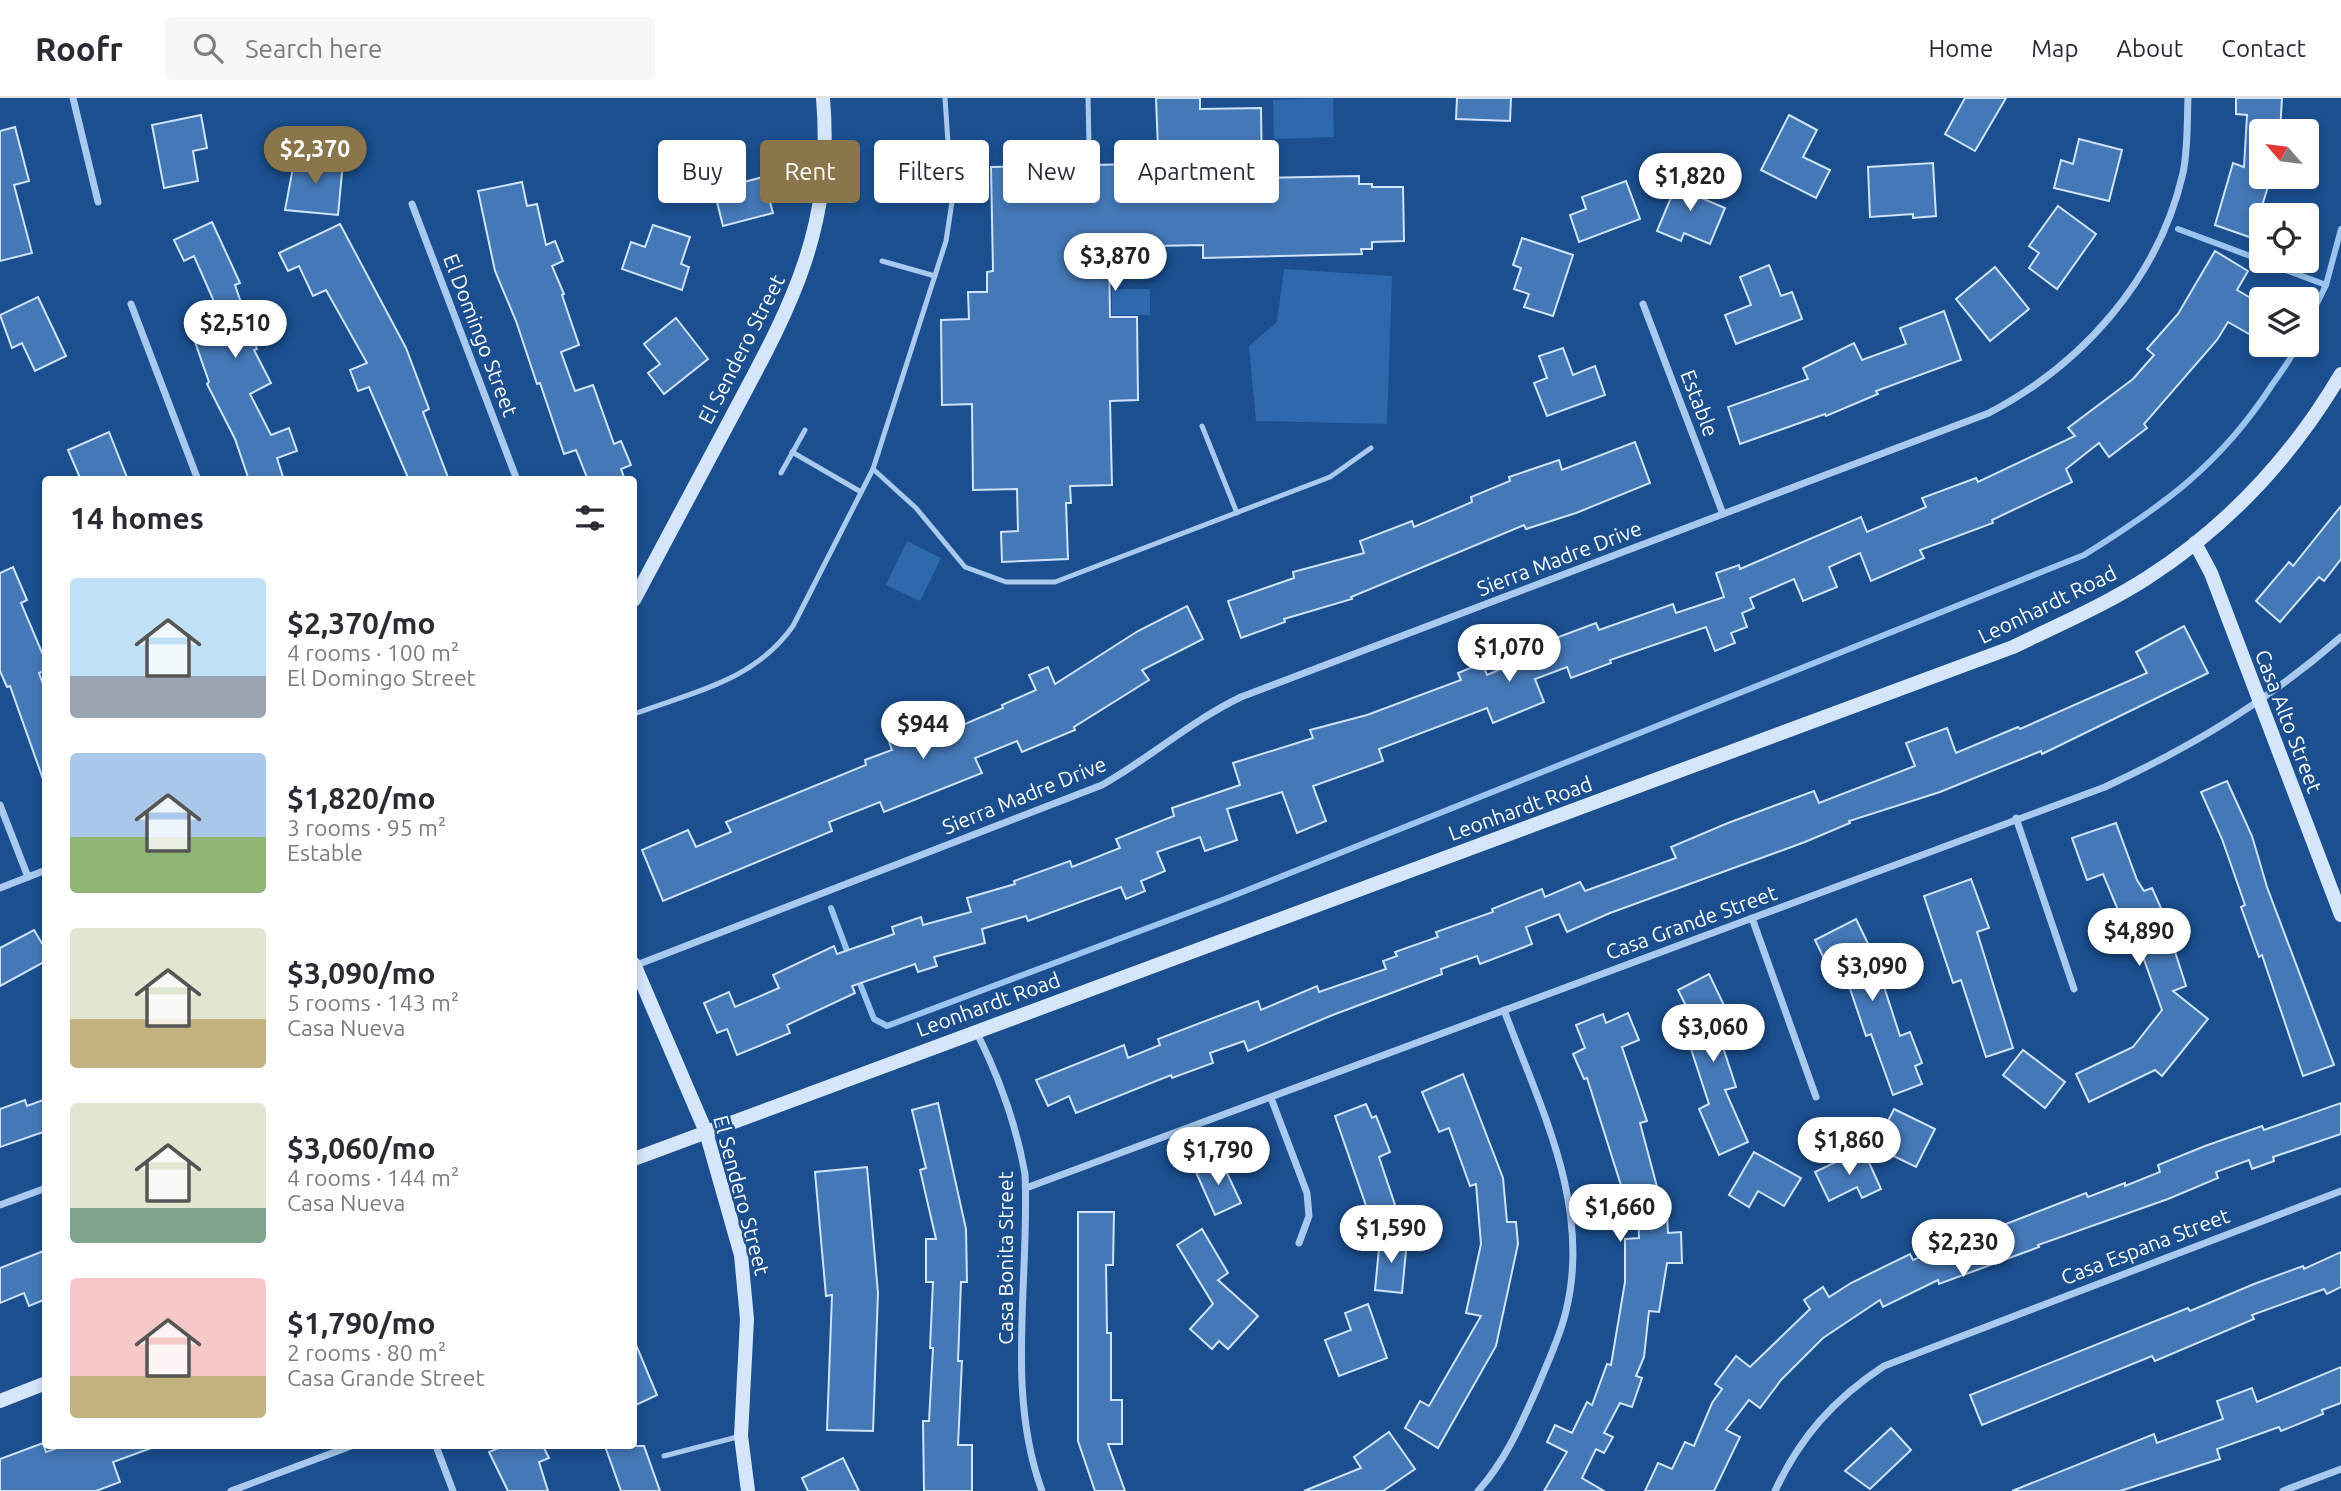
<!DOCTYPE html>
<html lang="en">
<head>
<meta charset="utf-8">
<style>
  :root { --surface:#fff; --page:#f7f7f7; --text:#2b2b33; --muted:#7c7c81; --line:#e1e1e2; --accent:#8a764a }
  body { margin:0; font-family:Ubuntu,sans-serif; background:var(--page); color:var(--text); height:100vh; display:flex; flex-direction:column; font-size:26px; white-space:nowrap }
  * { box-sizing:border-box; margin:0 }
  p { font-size:23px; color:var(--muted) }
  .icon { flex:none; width:38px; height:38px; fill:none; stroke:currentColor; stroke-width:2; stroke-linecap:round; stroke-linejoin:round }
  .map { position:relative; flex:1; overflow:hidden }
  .panel { position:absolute; left:42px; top:378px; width:595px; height:973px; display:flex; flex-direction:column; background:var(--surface); border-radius:7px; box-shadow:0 4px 10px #0003 }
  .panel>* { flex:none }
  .top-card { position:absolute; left:658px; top:42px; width:665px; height:63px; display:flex; gap:14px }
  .needle { width:46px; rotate:298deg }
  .buttons { position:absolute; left:2249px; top:21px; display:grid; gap:14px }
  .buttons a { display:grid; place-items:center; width:70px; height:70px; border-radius:7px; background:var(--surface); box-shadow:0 4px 10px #0003; font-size:35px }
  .price { position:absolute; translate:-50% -60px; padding:0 16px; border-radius:24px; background:#fff; color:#222; font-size:23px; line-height:46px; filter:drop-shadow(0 2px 4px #0008) }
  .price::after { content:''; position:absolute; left:50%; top:42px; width:21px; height:16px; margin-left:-10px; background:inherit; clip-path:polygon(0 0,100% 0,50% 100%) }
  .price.selected { background:var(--accent); color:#fff }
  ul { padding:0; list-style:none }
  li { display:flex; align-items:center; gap:21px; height:175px; padding:0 28px }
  li span { display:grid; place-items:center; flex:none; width:196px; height:140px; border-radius:7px; color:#555 }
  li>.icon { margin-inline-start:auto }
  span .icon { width:84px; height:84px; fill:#fffc; stroke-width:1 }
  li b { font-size:30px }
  h2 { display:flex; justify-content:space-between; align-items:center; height:84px; padding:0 28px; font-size:30px }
  .chip { padding:0 24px; border-radius:7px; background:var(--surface); box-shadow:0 4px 10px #0003; font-size:24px; line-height:63px }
  .chip.selected { background:var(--accent); color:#fff }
  header { display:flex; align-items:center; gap:42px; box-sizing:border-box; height:98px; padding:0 35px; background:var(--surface); border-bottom:2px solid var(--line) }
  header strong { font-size:33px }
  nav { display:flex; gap:38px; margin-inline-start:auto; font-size:24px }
  .search { width:490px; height:63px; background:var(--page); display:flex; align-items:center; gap:18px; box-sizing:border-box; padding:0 24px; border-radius:7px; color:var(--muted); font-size:26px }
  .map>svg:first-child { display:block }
</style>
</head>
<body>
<header>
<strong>Roofr</strong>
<div class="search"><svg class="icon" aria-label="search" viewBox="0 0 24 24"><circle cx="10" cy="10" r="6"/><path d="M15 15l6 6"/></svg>Search here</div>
<nav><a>Home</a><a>Map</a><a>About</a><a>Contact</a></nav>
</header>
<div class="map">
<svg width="2341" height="1393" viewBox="0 0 2341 1393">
  <rect width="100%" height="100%" fill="#1b4f8f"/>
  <!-- green -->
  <g fill="#2e69ad">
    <polygon points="1333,0 1334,39 1274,41 1273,2"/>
    <polygon points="1284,171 1392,178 1387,326 1256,323 1249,248 1277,224"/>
    <rect x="1112" y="191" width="38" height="26"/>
    <polygon points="907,443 941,460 920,503 886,487"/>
  </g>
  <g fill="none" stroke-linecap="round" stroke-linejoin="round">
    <!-- stream -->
    <g stroke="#9cc4f0" stroke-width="6">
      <polyline points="2178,131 2261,162"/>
      <polyline points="2262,163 2326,187"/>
      <polyline points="2306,228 2326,187 2341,131"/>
      <polyline points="831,810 849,858"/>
      <path d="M857 878 874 921 887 928 1225 801 2084 457C2163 408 2220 367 2272 287 2281 274 2291 261 2298 247"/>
    </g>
  </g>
  <!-- building -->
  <g fill="#4478b7" stroke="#cfe3fa" stroke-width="2">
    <polygon points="1156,0 1200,0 1200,11 1261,10 1262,80 1359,78 1359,86 1372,86 1372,89 1403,89 1404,143 1372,144 1372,151 1361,151 1362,156 1203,160 1203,147 1109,149 1110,219 1137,219 1138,302 1110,303 1112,387 1070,388 1071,405 1066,405 1068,461 1002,464 1001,434 1018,433 1017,391 973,392 972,306 942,307 941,222 969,221 968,194 987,194 987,174 993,173 991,69 1140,66 1139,52 1158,51"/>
    <polygon points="1457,0 1511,0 1510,23 1456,21"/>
    <polygon points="1965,0 2006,0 1975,53 1945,36"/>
    <polygon points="2236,0 2282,0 2280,33 2261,33 2261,79 2271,79 2252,140 2215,127 2233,65 2244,69 2247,17 2236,16"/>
    <polygon points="201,17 207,50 193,53 198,83 164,90 152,27"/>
    <polygon points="1789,17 1817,32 1803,59 1830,72 1816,100 1761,72"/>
    <polygon points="15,29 29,83 14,87 32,155 0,163 0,33"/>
    <polygon points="2079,41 2122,52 2109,103 2054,90 2061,62 2073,66"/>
    <polygon points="295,59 343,64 338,117 285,112"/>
    <polygon points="1933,65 1936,118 1913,120 1913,116 1870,119 1868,69"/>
    <polygon points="1680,78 1704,88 1699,99 1725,110 1710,146 1684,135 1681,143 1657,133"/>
    <polygon points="763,79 773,115 723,128 714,92"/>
    <polygon points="1626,83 1640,121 1579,144 1570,117 1586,111 1582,99"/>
    <polygon points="522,84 527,108 537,106 546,147 555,143 563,163 552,168 564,196 562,197 579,247 561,254 575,293 593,287 614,346 621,343 631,367 621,371 625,382 588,382 576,352 564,356 540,285 537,286 516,223 495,173 478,93"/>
    <polygon points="2058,108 2096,136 2057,191 2029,170 2039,155 2029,148"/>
    <polygon points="212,124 240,185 235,187 257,251 254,252 271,285 250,296 271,337 289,330 297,353 277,360 284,382 249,382 235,341 207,286 209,284 195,244 220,235 211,210 216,208 194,158 184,163 174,142"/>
    <polygon points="340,126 406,250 429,311 423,314 449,382 409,382 369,289 358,293 350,272 367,265 326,192 313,198 299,168 288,173 279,155"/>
    <polygon points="653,127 690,139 681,166 689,169 682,192 622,171 631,144 645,149"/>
    <polygon points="1522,140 1573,157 1553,218 1524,209 1529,196 1514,191 1521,170 1513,167"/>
    <polygon points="2215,153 2248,173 2237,192 2261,206 2261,216 2249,236 2228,224 2217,242 2144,326 2147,330 2109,359 2099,345 2066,371 2072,384 1992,422 1993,425 1920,452 1924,460 1871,483 1860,455 1829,469 1837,489 1803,503 1794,481 1750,500 1754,510 1742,515 1747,529 1731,535 1735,545 1715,553 1706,529 1610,562 1611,565 1571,580 1567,569 1535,581 1544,604 1493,625 1487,610 1379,651 1383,663 1313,688 1326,723 1297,735 1282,694 1227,711 1237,742 1205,753 1200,739 1157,754 1165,773 1141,783 1145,793 1126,801 1121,789 1028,823 1026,818 982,831 985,845 934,859 937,868 918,874 915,866 852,888 855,895 787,927 790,935 737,957 727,931 717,935 704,905 729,894 735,909 779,890 773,877 834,848 837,856 894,836 892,829 921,819 923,827 971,814 967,800 1015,786 1014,783 1070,763 1072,769 1120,750 1116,741 1174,718 1172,710 1240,687 1233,665 1313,640 1310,632 1367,617 1461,582 1458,575 1482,565 1487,577 1540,554 1537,547 1596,525 1599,532 1673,506 1676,515 1724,499 1716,475 1739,467 1740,471 1861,419 1867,434 1926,409 1922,400 1976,380 1978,384 2075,338 2068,330 2133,281 2154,257 2147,251 2178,216"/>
    <polygon points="1769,167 1781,198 1792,194 1802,221 1736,246 1725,217 1751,207 1740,179"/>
    <polygon points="1995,169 2029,211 1990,243 1956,201"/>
    <polygon points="38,199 66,258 35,273 22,245 12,250 0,217"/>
    <polygon points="1944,213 1961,262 1876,293 1878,296 1826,318 1825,316 1740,346 1728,309 1808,281 1803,270 1854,245 1862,262 1906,246 1900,230"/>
    <polygon points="676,220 708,261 664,296 648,275 660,266 644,246"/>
    <polygon points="1563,250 1573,277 1595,268 1605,297 1547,318 1534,285 1547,280 1539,258"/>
    <polygon points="109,334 128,382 81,382 68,352"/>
    <polygon points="1635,344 1650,385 1576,415 1526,431 1524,427 1351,499 1352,501 1284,521 1285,524 1241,540 1228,503 1294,480 1293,474 1364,455 1360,443 1412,423 1414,429 1472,404 1471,399 1510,383 1509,379 1559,362 1562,372"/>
    <polygon points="2341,408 2341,461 2324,483 2319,479 2280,524 2256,503 2289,464 2293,468"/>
    <polygon points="13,469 27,502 21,505 46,564 46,572 39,575 46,594 46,681 43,681 10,588 7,589 0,573 0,475"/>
    <polygon points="1187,508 1203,541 1142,572 1149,582 1074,629 1075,632 1022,654 1017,643 975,660 982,675 884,714 880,704 829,724 832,733 663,803 642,752 688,732 696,749 731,734 726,724 866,667 865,662 892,652 887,638 909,630 915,647 1003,610 1002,607 1036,592 1029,577 1048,569 1055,586 1138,533"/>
    <polygon points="2184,528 2208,575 2042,656 2041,653 1940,694 1849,723 1850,725 1805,744 1610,815 1567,834 1559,816 1526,829 1532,846 1480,866 1477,858 1441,871 1442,876 1330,918 1248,953 1244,943 1210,955 1213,965 1172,980 1171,977 1076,1015 1069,998 1048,1008 1036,982 1124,947 1128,960 1160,947 1158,941 1258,903 1261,912 1317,888 1319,894 1386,871 1383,863 1397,858 1395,854 1438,839 1436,834 1493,814 1492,811 1542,791 1545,799 1580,784 1585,793 1676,760 1671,749 1728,725 1814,693 1819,705 1915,668 1906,645 1947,630 1956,655 2018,629 2020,631 2147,575 2136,554"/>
    <polygon points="2227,683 2252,738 2267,789 2334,967 2303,978 2262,857 2259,859 2241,809 2245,807 2222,741 2201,694"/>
    <polygon points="2116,725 2137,782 2144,793 2152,790 2161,810 2186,888 2173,893 2208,921 2162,978 2155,972 2089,1004 2076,976 2133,949 2162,912 2136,839 2130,841 2103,776 2087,782 2072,740"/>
    <polygon points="1971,781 1989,830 1977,834 2013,950 1986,959 1961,882 1953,885 1924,798"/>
    <polygon points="1856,821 1874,858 1900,938 1910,934 1922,965 1915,968 1922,986 1893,997 1871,936 1866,938 1844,873 1833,879 1815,842"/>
    <polygon points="34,832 46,852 46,863 0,888 0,850"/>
    <polygon points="1709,876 1732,924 1717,931 1736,989 1725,992 1748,1044 1719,1057 1699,1011 1709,1006 1690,948 1704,944 1678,892"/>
    <polygon points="1628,915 1639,942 1622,949 1647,1023 1640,1025 1664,1115 1667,1115 1668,1135 1681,1134 1682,1165 1667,1165 1659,1214 1649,1213 1644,1259 1636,1278 1642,1280 1632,1309 1620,1305 1604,1335 1613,1339 1604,1355 1596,1351 1582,1380 1604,1393 1544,1393 1567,1354 1547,1344 1555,1327 1572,1335 1587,1304 1592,1307 1607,1266 1611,1267 1625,1184 1625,1141 1639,1140 1638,1096 1625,1100 1587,980 1584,981 1573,956 1585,950 1576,927 1603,916 1606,925"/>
    <polygon points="2023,952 2065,984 2045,1010 2003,977"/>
    <polygon points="1463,976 1503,1080 1507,1124 1516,1124 1518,1146 1496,1248 1438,1350 1405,1330 1420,1303 1429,1308 1481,1218 1466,1215 1481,1146 1476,1086 1470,1088 1449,1030 1439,1034 1422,994"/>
    <polygon points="46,1001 46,1033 0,1049 0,1011 25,1002 27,1008"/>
    <polygon points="938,1005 966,1131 967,1184 961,1184 958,1263 962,1263 958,1347 972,1347 972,1393 924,1393 923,1323 929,1323 933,1250 930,1250 933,1184 926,1184 926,1141 936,1141 920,1072 926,1070 912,1012"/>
    <polygon points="2341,1005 2341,1036 2273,1059 2274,1063 2252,1071 2249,1062 2216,1074 2218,1080 2168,1101 2038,1147 2039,1149 1939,1186 1938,1182 1883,1209 1880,1202 1823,1240 1781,1282 1760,1310 1749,1302 1726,1332 1740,1339 1714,1393 1645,1393 1658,1365 1672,1371 1685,1344 1694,1348 1712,1305 1722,1291 1715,1286 1736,1258 1750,1269 1810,1211 1804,1202 1823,1189 1829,1199 1851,1185 1910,1156 1913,1162 2086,1095 2088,1099 2125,1085 2125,1088 2160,1074 2158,1067 2205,1048 2262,1028 2264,1032"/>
    <polygon points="1366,1006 1372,1020 1376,1018 1390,1054 1379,1059 1398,1116 1372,1125 1335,1018"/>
    <polygon points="1894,1011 1935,1031 1916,1069 1875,1049"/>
    <polygon points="1863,1051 1881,1091 1862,1100 1857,1089 1829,1103 1815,1074"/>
    <polygon points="1754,1054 1801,1080 1784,1108 1758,1093 1749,1109 1729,1097"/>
    <polygon points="1220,1060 1241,1105 1215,1117 1195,1072"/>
    <polygon points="867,1069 878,1195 873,1333 827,1332 832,1197 826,1198 815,1074"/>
    <polygon points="1078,1114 1114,1114 1113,1167 1106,1167 1107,1235 1111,1235 1111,1302 1122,1302 1122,1346 1108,1346 1125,1393 1095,1393 1078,1343"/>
    <polygon points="1202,1131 1228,1175 1218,1182 1258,1218 1228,1251 1219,1243 1212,1251 1190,1231 1213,1206 1177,1147"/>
    <polygon points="1380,1140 1407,1142 1402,1195 1375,1192"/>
    <polygon points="46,1152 46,1201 29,1208 24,1195 0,1205 0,1170"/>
    <polygon points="2341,1154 2341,1189 2327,1196 2324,1191 2252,1217 2254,1221 2155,1263 2152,1258 1982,1327 1970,1297 2188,1210 2190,1213 2254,1186 2303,1168 2304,1171"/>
    <polygon points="1368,1206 1387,1260 1339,1278 1325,1242 1351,1232 1345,1215"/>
    <polygon points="634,1242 657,1297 634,1308"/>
    <polygon points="2341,1269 2341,1305 2322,1312 2323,1316 2281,1333 2279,1329 2217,1351 2220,1361 2120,1393 2012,1393 2154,1336 2157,1345 2223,1321 2217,1303 2252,1290 2257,1304"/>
    <polygon points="1891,1330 1911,1352 1870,1391 1845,1373"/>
    <polygon points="1389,1334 1415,1371 1383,1393 1304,1393 1361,1370 1354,1359"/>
    <polygon points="43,1345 46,1354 63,1348 154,1349 113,1364 120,1384 96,1393 0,1393 0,1361"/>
    <polygon points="503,1348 543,1348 549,1360 539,1364 548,1393 508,1393 489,1354"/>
    <polygon points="605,1348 644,1348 660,1393 621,1393"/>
    <polygon points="843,1360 859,1393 808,1393 802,1380"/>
  </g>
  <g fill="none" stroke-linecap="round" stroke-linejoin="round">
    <!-- lane -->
    <g stroke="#a9c9ee" stroke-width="5">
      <polyline points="1088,0 1089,48"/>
      <polyline points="882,163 935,178"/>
      <polyline points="1202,328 1237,415"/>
      <polyline points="792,354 861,394"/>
      <polyline points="873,371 916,410 965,469 1006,484 1055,484 1330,379 1371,350"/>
      <polyline points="781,375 805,332"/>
      <path d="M634 616C695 593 754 583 793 528L873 371 946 143 952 104 945 0"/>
      <polyline points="664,1358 741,1338"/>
    </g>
    <!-- street -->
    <g stroke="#a9c9ee" stroke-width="7">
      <polyline points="73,0 98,104"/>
      <polyline points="412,106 517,382"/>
      <polyline points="131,206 198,382"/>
      <polyline points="1643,206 1723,416"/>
      <polyline points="0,707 28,779"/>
      <polyline points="2016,720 2074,891"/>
      <polyline points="0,790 46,772"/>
      <polyline points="1752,820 1816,999"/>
      <path d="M634 868 1102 687C1150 660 1191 623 1241 599L1989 315C2083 266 2159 180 2183 75 2188 51 2187 24 2188 0"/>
      <path d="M976 933C999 979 1016 1025 1025 1076 1030 1180 1005 1293 1042 1393"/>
      <polyline points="1271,1000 1307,1095 1309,1118 1299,1145"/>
      <path d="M1026 1090 2105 689C2193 648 2268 603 2341 539"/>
      <polyline points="0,1107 46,1090"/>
      <polyline points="436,1348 453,1393"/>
      <polyline points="231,1393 351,1348"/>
      <path d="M1478 1393C1506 1362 1521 1326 1538 1288 1548 1263 1560 1239 1566 1213 1592 1108 1540 1009 1504 912"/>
      <path d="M1775 1393C1800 1339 1834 1301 1884 1268L2341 1093"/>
      <polyline points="2283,1393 2341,1371"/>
    </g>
    <!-- secondary -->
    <g stroke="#d6e6fa" stroke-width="14">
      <polyline points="2195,445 2211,475 2341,817"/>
      <path d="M634 502C666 441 699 381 731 320 791 208 834 132 823 0"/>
      <polyline points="634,866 706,1034 741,1157 747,1221 741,1338 748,1393"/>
      <path d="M634 1061 2013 549C2058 527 2105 507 2147 480 2228 428 2292 359 2341 276"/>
      <polyline points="0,1303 46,1285"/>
    </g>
  </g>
  <g text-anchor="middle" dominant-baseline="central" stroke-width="5" stroke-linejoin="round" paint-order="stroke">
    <!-- street labels -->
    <g font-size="21" fill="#fff" stroke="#1b4f8f">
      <text transform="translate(481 237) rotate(69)">El Domingo Street</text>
      <text transform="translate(741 251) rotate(-63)">El Sendero Street</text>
      <text transform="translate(1700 305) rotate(69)">Estable</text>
      <text transform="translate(1559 460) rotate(-21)">Sierra Madre Drive</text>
      <text transform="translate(2047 506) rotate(-26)">Leonhardt Road</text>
      <text transform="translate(2289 623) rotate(69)">Casa Alto Street</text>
      <text transform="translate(1024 697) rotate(-22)">Sierra Madre Drive</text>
      <text transform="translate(1520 710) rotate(-20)">Leonhardt Road</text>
      <text transform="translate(1691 824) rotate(-20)">Casa Grande Street</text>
      <text transform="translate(988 906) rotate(-20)">Leonhardt Road</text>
      <text transform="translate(742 1097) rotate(75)">El Sendero Street</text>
      <text transform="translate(2145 1148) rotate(-21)">Casa Espana Street</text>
      <text transform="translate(1005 1160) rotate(-90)">Casa Bonita Street</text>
    </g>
  </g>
</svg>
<div class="buttons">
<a><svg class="needle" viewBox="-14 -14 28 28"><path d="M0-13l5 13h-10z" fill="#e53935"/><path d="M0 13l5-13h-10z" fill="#7c7c81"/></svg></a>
<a><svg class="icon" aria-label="locate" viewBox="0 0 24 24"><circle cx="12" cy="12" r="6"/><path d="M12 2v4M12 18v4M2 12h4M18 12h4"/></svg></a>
<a><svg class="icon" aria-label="layers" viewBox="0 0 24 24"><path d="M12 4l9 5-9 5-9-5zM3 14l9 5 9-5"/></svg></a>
</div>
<b class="price selected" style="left:315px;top:88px">$2,370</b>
<b class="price" style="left:1690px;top:115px">$1,820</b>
<b class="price" style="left:1115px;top:195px">$3,870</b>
<b class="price" style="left:235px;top:262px">$2,510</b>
<b class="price" style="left:1509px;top:586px">$1,070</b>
<b class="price" style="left:923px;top:663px">$944</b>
<b class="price" style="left:2139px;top:870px">$4,890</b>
<b class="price" style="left:1872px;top:905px">$3,090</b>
<b class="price" style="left:1713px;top:966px">$3,060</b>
<b class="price" style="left:1849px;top:1079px">$1,860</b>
<b class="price" style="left:1218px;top:1089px">$1,790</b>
<b class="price" style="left:1620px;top:1146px">$1,660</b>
<b class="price" style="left:1391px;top:1167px">$1,590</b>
<b class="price" style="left:1963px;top:1181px">$2,230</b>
<div class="top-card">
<a class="chip">Buy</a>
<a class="chip selected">Rent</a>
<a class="chip">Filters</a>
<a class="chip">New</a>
<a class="chip">Apartment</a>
</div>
<section class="panel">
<h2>14 homes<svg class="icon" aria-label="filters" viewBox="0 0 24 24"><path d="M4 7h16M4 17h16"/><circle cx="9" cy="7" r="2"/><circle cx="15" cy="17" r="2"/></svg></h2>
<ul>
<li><span style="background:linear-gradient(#bfe0f5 70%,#9aa5b1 0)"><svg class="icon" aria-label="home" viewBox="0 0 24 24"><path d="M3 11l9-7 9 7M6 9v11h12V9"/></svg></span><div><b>$2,370/mo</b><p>4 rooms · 100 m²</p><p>El Domingo Street</p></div></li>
<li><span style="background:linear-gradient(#a9c7e8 60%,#8fb573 0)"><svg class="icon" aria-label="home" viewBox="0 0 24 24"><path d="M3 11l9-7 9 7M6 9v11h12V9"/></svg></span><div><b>$1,820/mo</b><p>3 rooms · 95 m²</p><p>Estable</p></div></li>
<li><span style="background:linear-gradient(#dfe7d0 65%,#c2b280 0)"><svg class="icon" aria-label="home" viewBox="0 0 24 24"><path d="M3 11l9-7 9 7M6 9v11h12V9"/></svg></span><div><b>$3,090/mo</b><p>5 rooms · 143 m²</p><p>Casa Nueva</p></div></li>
<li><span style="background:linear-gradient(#dfe7d0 75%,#7fa58c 0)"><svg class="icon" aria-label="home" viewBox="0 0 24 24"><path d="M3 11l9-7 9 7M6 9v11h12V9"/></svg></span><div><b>$3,060/mo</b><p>4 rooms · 144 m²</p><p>Casa Nueva</p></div></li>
<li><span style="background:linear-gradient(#f6c9c9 70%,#c2b280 0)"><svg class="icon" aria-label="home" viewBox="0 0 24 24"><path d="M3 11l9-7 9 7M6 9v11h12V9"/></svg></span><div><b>$1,790/mo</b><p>2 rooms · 80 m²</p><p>Casa Grande Street</p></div></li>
</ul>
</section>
</div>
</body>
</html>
